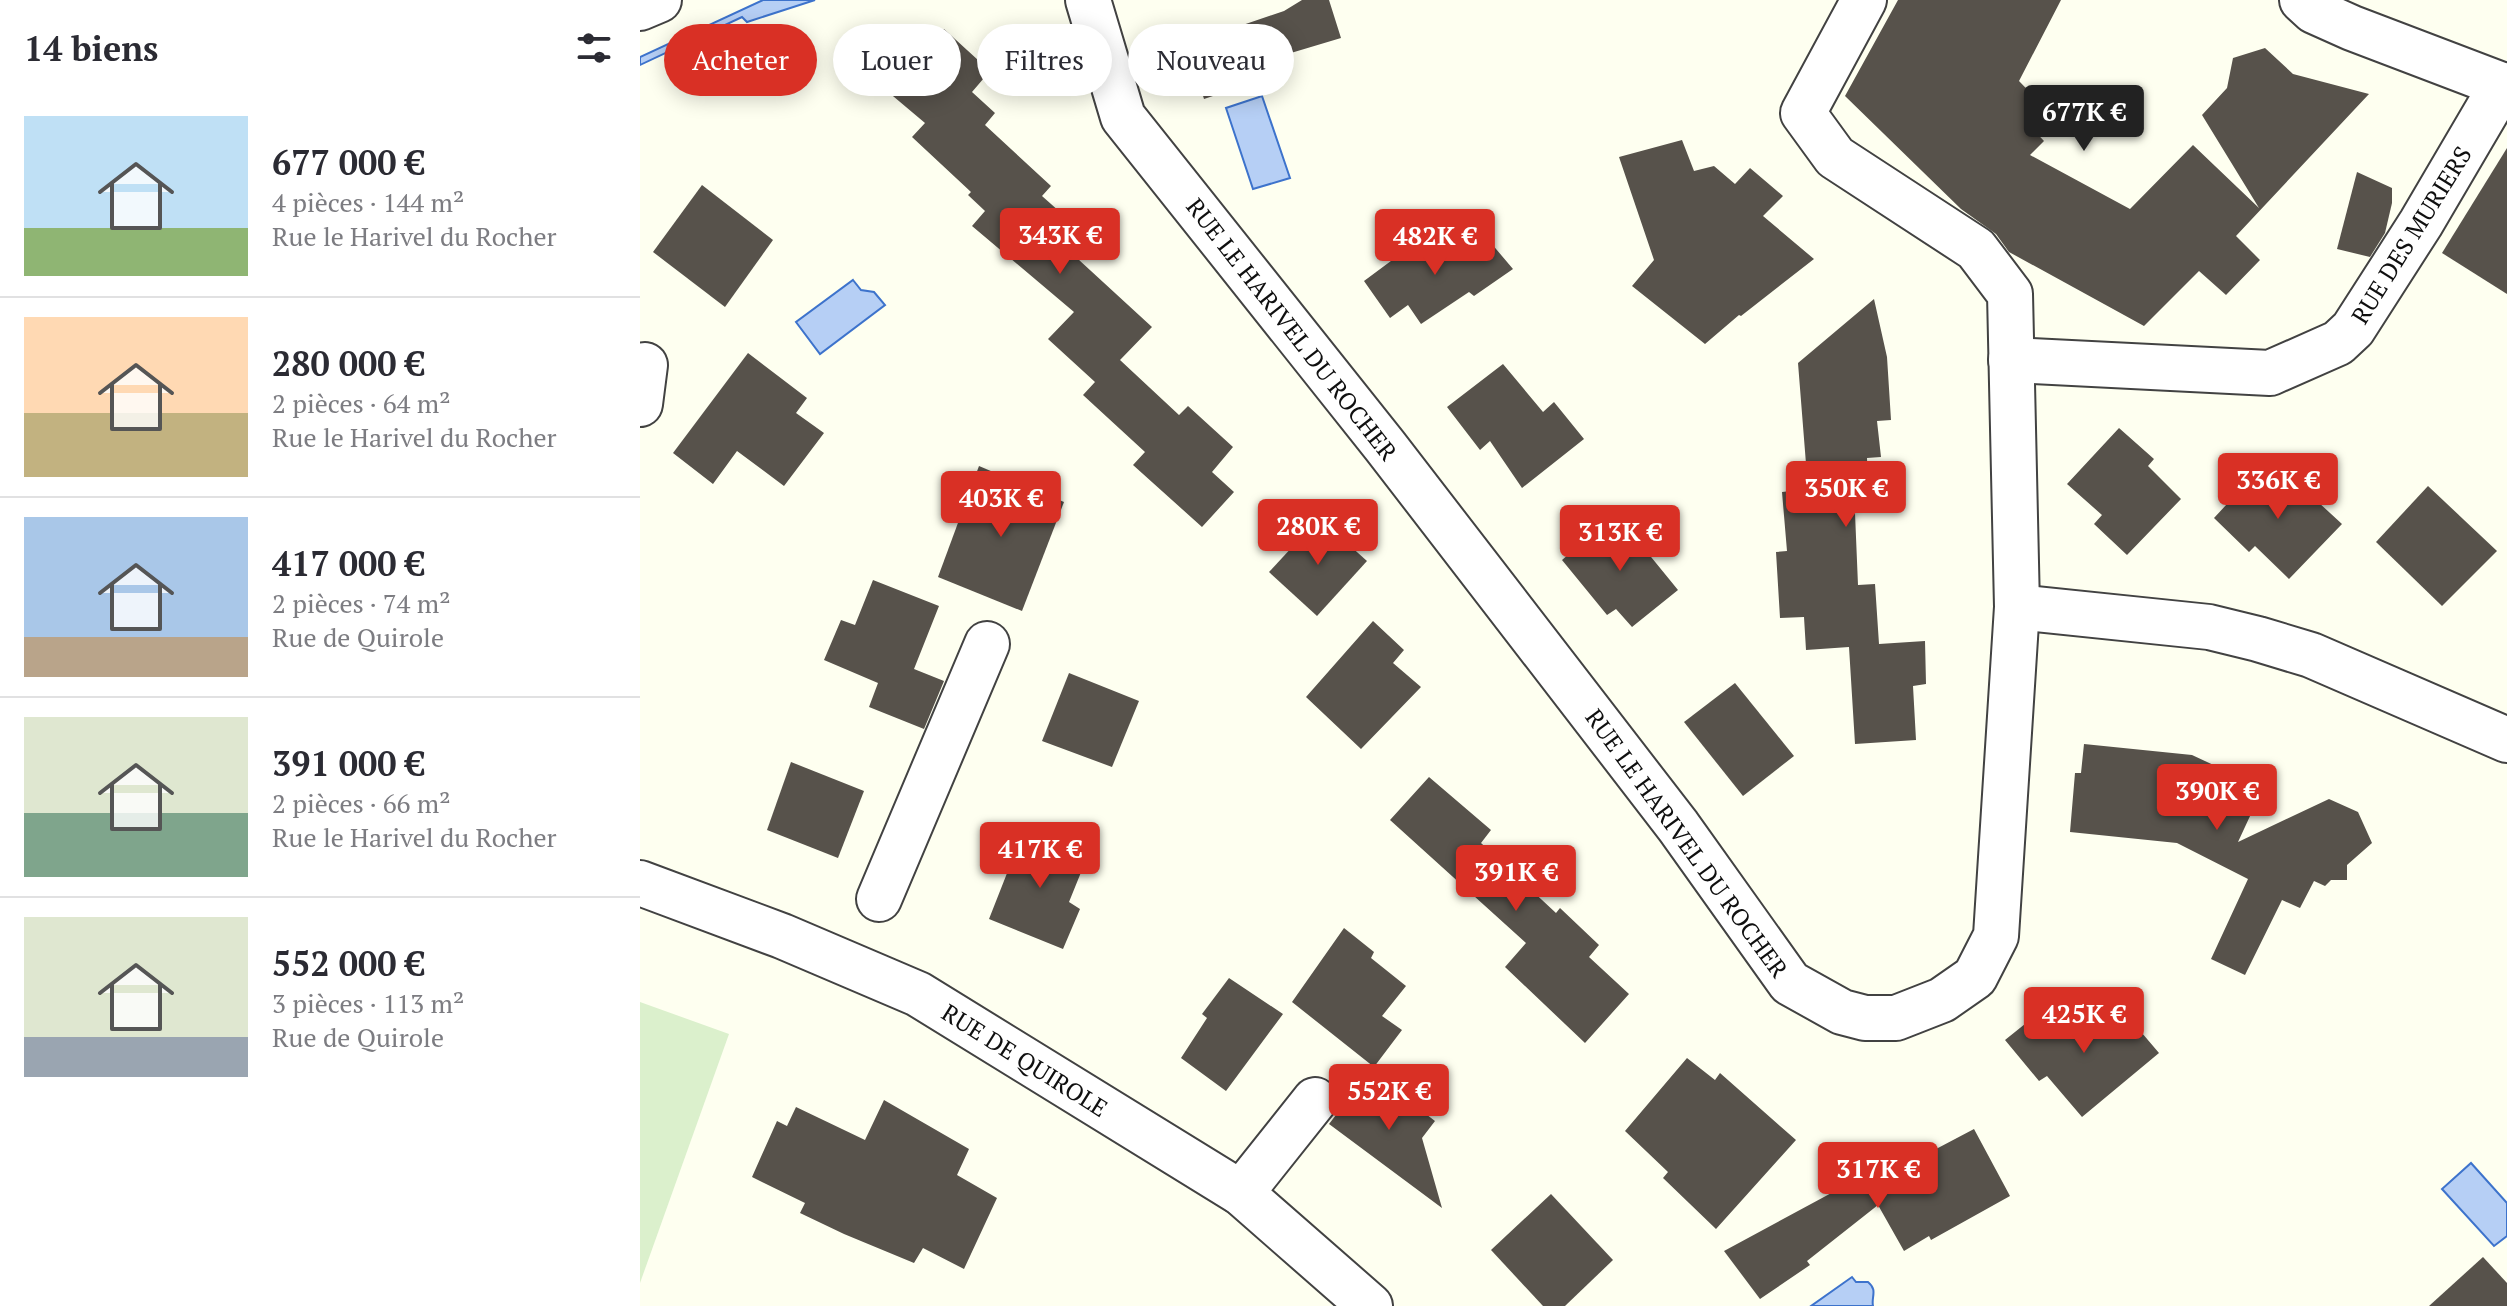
<!DOCTYPE html>
<html lang="fr">
<head>
<meta charset="utf-8">
<style>
  :root { --surface:#fff; --page:#f7f7f7; --text:#2b2b33; --muted:#7c7c81; --line:#e1e1e2; --accent:#d93025 }
  body { margin:0; font-family:"PT Serif",serif; background:var(--page); color:var(--text); height:100vh; display:flex; flex-direction:column; font-size:30px; white-space:nowrap }
  * { box-sizing:border-box; margin:0 }
  p { font-size:26px; color:var(--muted) }
  .icon { flex:none; width:44px; height:44px; fill:none; stroke:currentColor; stroke-width:2; stroke-linecap:round; stroke-linejoin:round }
  .map { position:relative; flex:1; overflow:hidden }
  .details { display:flex; flex-direction:column; background:var(--surface); width:640px }
  .details>* { flex:none }
  .hud { position:absolute; left:24px; top:24px; width:760px; height:72px; display:flex; gap:16px }
  .price { position:absolute; translate:-50% -68px; padding:0 18px; border-radius:8px; background:var(--accent); color:#fff; font-size:26px; line-height:52px; filter:drop-shadow(0 2px 4px #0008) }
  .price::after { content:''; position:absolute; left:50%; top:48px; width:24px; height:18px; margin-left:-12px; background:inherit; clip-path:polygon(0 0,100% 0,50% 100%) }
  .price.active { background:#222; color:#fff }
  ul { padding:0; list-style:none }
  li { display:flex; align-items:center; gap:24px; height:200px; padding:0 24px }
  li+li { border-top:2px solid var(--line) }
  li span { display:grid; place-items:center; flex:none; width:224px; height:160px; border-radius:0px; color:#555 }
  li>.icon { margin-inline-start:auto }
  span .icon { width:96px; height:96px; fill:#fffc; stroke-width:1 }
  li b { font-size:34px }
  h2 { display:flex; justify-content:space-between; align-items:center; height:96px; padding:0 24px; font-size:34px }
  .chip { padding:0 28px; border-radius:36px; background:var(--surface); box-shadow:0 4px 20px #0003; font-size:28px; line-height:72px }
  .chip.active { background:var(--accent); color:#fff }
  main { display:flex; flex:1; min-height:0 }
  .map>svg:first-child { display:block }
</style>
</head>
<body>
<main>
<section class="details">
<h2>14 biens<svg class="icon" aria-label="filters" viewBox="0 0 24 24"><path d="M4 7h16M4 17h16"/><circle cx="9" cy="7" r="2"/><circle cx="15" cy="17" r="2"/></svg></h2>
<ul>
<li><span style="background:linear-gradient(#bfe0f5 70%,#8fb573 0)"><svg class="icon" aria-label="home" viewBox="0 0 24 24"><path d="M3 11l9-7 9 7M6 9v11h12V9"/></svg></span><div><b>677 000 €</b><p>4 pièces · 144 m²</p><p>Rue le Harivel du Rocher</p></div></li>
<li><span style="background:linear-gradient(#ffd9b3 60%,#c2b280 0)"><svg class="icon" aria-label="home" viewBox="0 0 24 24"><path d="M3 11l9-7 9 7M6 9v11h12V9"/></svg></span><div><b>280 000 €</b><p>2 pièces · 64 m²</p><p>Rue le Harivel du Rocher</p></div></li>
<li><span style="background:linear-gradient(#a9c7e8 75%,#b9a48a 0)"><svg class="icon" aria-label="home" viewBox="0 0 24 24"><path d="M3 11l9-7 9 7M6 9v11h12V9"/></svg></span><div><b>417 000 €</b><p>2 pièces · 74 m²</p><p>Rue de Quirole</p></div></li>
<li><span style="background:linear-gradient(#dfe7d0 60%,#7fa58c 0)"><svg class="icon" aria-label="home" viewBox="0 0 24 24"><path d="M3 11l9-7 9 7M6 9v11h12V9"/></svg></span><div><b>391 000 €</b><p>2 pièces · 66 m²</p><p>Rue le Harivel du Rocher</p></div></li>
<li><span style="background:linear-gradient(#dfe7d0 75%,#9aa5b1 0)"><svg class="icon" aria-label="home" viewBox="0 0 24 24"><path d="M3 11l9-7 9 7M6 9v11h12V9"/></svg></span><div><b>552 000 €</b><p>3 pièces · 113 m²</p><p>Rue de Quirole</p></div></li>
</ul>
</section>
<div class="map">
<svg width="1867" height="1306" viewBox="0 0 1867 1306">
  <rect width="100%" height="100%" fill="#fefff0"/>
  <!-- pitch -->
  <polygon fill="#dbf0cc" points="0,1002 89,1034 0,1283"/>
  <!-- water -->
  <g fill="#b6cff5" stroke="#3d73cc" stroke-width="2">
    <polygon points="123,0 175,0 107,22 102,17 0,65 0,57"/>
    <polygon points="622,96 650,178 613,189 586,108"/>
    <polygon points="213,280 221,290 234,292 245,305 180,354 156,322"/>
    <polygon points="1831,1163 1867,1203 1867,1236 1854,1246 1802,1189"/>
    <path d="M1212 1277 1216 1282H1228C1238 1290 1231 1297 1233 1306H1171Z"/>
  </g>
  <!-- building -->
  <g fill="#57524b">
    <polygon points="662,0 689,0 701,38 621,62 627,78 564,99 547,44 644,11"/>
    <polygon points="1258,0 1421,0 1379,81 1404,107 1388,124 1404,141 1390,155 1490,209 1553,145 1619,208 1562,115 1587,88 1593,58 1625,48 1653,74 1729,94 1596,236 1620,260 1586,295 1559,271 1504,326 1369,252 1356,234 1321,209 1205,96"/>
    <polygon points="304,29 350,71 332,92 355,113 345,125 411,186 402,196 429,220 414,237 512,327 480,360 539,415 548,406 593,447 572,472 594,492 562,527 493,465 505,452 443,395 455,382 408,339 434,312 332,226 345,211 328,195 331,192 272,137 285,123 247,91"/>
    <polygon points="1042,140 1054,171 1074,166 1095,184 1110,168 1143,196 1123,216 1174,259 1101,316 1099,315 1065,344 992,286 1014,260 979,157"/>
    <polygon points="1867,148 1867,294 1802,253"/>
    <polygon points="1717,172 1752,188 1752,203 1745,233 1730,257 1697,249"/>
    <polygon points="62,185 133,240 85,307 13,252"/>
    <polygon points="790,232 810,260 845,236 873,269 834,296 829,292 781,324 768,305 750,318 724,281"/>
    <polygon points="1234,299 1247,357 1251,420 1237,421 1241,457 1227,458 1228,486 1214,489 1218,585 1235,584 1239,644 1285,641 1286,684 1273,686 1276,740 1215,744 1209,647 1166,650 1164,617 1140,618 1136,552 1147,551 1142,492 1168,489 1158,363"/>
    <polygon points="108,353 167,398 156,413 184,433 144,486 97,451 73,484 33,453"/>
    <polygon points="863,364 903,412 914,402 944,439 882,488 850,441 840,450 807,407"/>
    <polygon points="1479,428 1514,459 1508,466 1541,499 1487,555 1454,524 1462,515 1427,484"/>
    <polygon points="1626,462 1660,494 1665,490 1702,524 1649,579 1615,546 1609,552 1574,518"/>
    <polygon points="339,466 424,502 382,611 298,577"/>
    <polygon points="1788,486 1857,551 1802,606 1736,542"/>
    <polygon points="976,514 1038,590 992,627 976,609 967,615 922,560"/>
    <polygon points="679,518 727,561 677,616 629,572"/>
    <polygon points="233,580 299,606 274,669 304,681 284,729 229,707 238,683 184,660 201,620 215,625"/>
    <polygon points="733,621 764,650 753,663 781,687 721,749 666,697"/>
    <polygon points="429,673 499,701 472,767 402,741"/>
    <polygon points="1095,683 1154,756 1103,796 1044,722"/>
    <polygon points="1444,744 1552,755 1623,788 1598,842 1689,799 1718,812 1732,843 1707,865 1707,880 1691,880 1685,886 1674,881 1660,908 1642,900 1605,975 1571,959 1608,879 1537,843 1430,832 1435,773 1441,773"/>
    <polygon points="151,762 224,791 198,858 127,830"/>
    <polygon points="789,777 851,830 841,843 916,913 920,908 959,945 949,957 989,994 945,1043 865,967 886,943 750,820"/>
    <polygon points="384,830 448,855 429,902 440,909 423,949 349,919"/>
    <polygon points="704,928 734,952 731,958 766,986 742,1016 762,1030 734,1067 652,1002"/>
    <polygon points="589,978 643,1014 586,1091 541,1058 567,1018 562,1014"/>
    <polygon points="1473,999 1519,1053 1442,1117 1407,1076 1399,1081 1365,1040 1401,1011 1425,1039"/>
    <polygon points="1047,1058 1075,1080 1080,1073 1156,1140 1076,1229 1023,1178 1028,1172 985,1131"/>
    <polygon points="730,1071 795,1121 782,1138 802,1208 689,1124"/>
    <polygon points="244,1100 329,1149 317,1175 357,1198 324,1269 283,1248 274,1263 204,1234 160,1213 165,1203 112,1177 137,1121 147,1126 156,1107 225,1140"/>
    <polygon points="1334,1129 1370,1196 1291,1240 1289,1236 1264,1251 1238,1205 1167,1261 1170,1265 1120,1299 1084,1251 1273,1149 1279,1158"/>
    <polygon points="911,1194 973,1260 925,1306 903,1306 851,1250"/>
    <polygon points="1843,1257 1867,1283 1867,1306 1789,1306"/>
  </g>
  <g fill="none" stroke-linecap="round" stroke-linejoin="round">
    <!-- minor casing -->
    <g stroke="#424242" stroke-width="48">
      <g id="minor">
        <polyline points="448,0 483,117 745,446 1038,826 1150,983 1202,1012 1225,1018 1256,1018 1302,1000 1335,977 1356,936 1377,607 1370,294 1336,249 1195,157 1163,113 1224,0"/>
        <polyline points="1662,0 1674,11 1712,28 1867,87"/>
        <polyline points="0,8 19,0"/>
        <polyline points="1371,360 1630,373 1698,343 1713,329 1781,223 1862,85"/>
        <polyline points="0,404 5,365"/>
        <polyline points="1377,607 1569,627 1618,639 1671,655 1867,740"/>
        <polyline points="0,883 142,936 278,994 601,1193 730,1306"/>
        <polyline points="239,899 347,644"/>
        <polyline points="601,1193 675,1100"/>
      </g>
    </g>
    <!-- minor -->
    <use href="#minor" stroke="#fff" stroke-width="44"/>
  </g>
  <g text-anchor="middle" dominant-baseline="central" stroke-width="8" stroke-linejoin="round" paint-order="stroke">
    <!-- street labels -->
    <g font-size="24" fill="#0f0f0f" stroke="#fff">
      <text transform="translate(1771 235) rotate(-58)">RUE DES MURIERS</text>
      <text transform="translate(652 329) rotate(52)">RUE LE HARIVEL DU ROCHER</text>
      <text transform="translate(1047 843) rotate(54)">RUE LE HARIVEL DU ROCHER</text>
      <text transform="translate(385 1060) rotate(32)">RUE DE QUIROLE</text>
    </g>
  </g>
</svg>
<b class="price active" style="left:1444px;top:153px">677K €</b>
<b class="price" style="left:420px;top:276px">343K €</b>
<b class="price" style="left:795px;top:277px">482K €</b>
<b class="price" style="left:1638px;top:521px">336K €</b>
<b class="price" style="left:1206px;top:529px">350K €</b>
<b class="price" style="left:361px;top:539px">403K €</b>
<b class="price" style="left:678px;top:567px">280K €</b>
<b class="price" style="left:980px;top:573px">313K €</b>
<b class="price" style="left:1577px;top:832px">390K €</b>
<b class="price" style="left:400px;top:890px">417K €</b>
<b class="price" style="left:876px;top:913px">391K €</b>
<b class="price" style="left:1444px;top:1055px">425K €</b>
<b class="price" style="left:749px;top:1132px">552K €</b>
<b class="price" style="left:1238px;top:1210px">317K €</b>
<div class="hud">
<a class="chip active">Acheter</a>
<a class="chip">Louer</a>
<a class="chip">Filtres</a>
<a class="chip">Nouveau</a>
</div>
</div>
</main>
</body>
</html>
